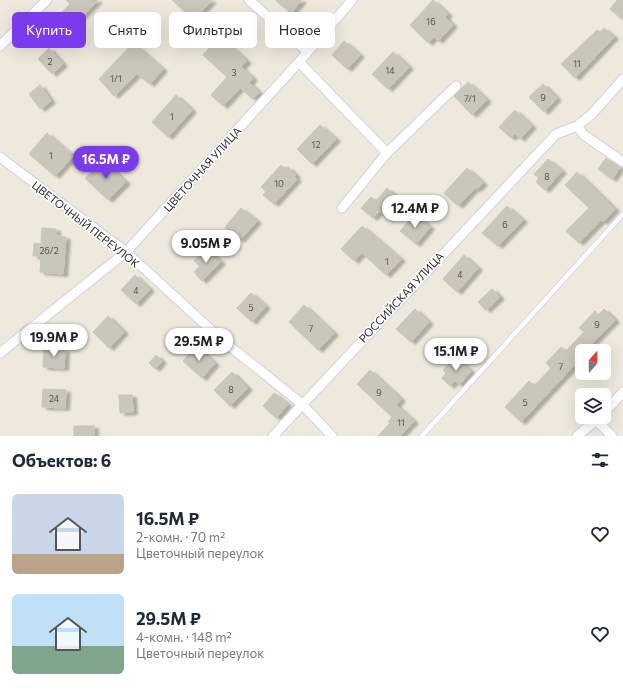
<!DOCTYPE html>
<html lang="ru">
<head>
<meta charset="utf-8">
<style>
  :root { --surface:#fff; --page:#f6f6f7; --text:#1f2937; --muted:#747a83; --accent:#7c3aed }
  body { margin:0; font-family:Commissioner,sans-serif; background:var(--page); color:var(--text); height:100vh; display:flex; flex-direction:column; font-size:15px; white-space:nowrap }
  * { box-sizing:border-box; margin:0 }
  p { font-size:13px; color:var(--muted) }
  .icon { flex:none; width:22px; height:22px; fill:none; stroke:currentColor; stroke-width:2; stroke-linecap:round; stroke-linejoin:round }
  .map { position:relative; height:436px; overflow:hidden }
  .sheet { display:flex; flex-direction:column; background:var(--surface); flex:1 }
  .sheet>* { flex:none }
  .hud { position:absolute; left:12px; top:12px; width:400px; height:36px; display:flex; gap:8px }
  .needle { width:26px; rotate:20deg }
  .buttons { position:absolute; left:575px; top:344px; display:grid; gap:8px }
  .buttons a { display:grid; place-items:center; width:36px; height:36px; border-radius:6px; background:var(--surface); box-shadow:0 4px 16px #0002; font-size:20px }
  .price { position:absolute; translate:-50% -34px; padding:0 9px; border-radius:14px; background:#fff; color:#222; font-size:13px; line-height:26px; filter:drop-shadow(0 1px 2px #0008) }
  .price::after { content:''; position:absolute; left:50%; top:24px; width:12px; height:9px; margin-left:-6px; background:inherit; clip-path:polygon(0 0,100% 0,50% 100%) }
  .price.on { background:var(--accent); color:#fff }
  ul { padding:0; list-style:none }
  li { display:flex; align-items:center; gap:12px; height:100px; padding:0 12px }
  li span { display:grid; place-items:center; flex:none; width:112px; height:80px; border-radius:6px; color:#555 }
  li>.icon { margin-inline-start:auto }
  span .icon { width:48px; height:48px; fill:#fffc; stroke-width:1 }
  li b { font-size:17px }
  h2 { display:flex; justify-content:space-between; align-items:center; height:48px; padding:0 12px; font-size:17px }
  .pill { padding:0 14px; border-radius:6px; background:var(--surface); box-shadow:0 4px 16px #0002; font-size:14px; line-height:36px }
  .pill.on { background:var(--accent); color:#fff }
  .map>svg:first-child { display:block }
</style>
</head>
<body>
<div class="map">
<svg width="623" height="436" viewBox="0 0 623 436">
  <defs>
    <filter id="shadow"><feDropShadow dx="4.5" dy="2.5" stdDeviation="1" flood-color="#0004"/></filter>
  </defs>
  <rect width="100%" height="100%" fill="#eee9dc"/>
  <!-- building -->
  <g fill="#c9c6bb" stroke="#cac6b5" filter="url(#shadow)">
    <polygon points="66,0 98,0 60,39 48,27 70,4"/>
    <polygon points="172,0 212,0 194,20"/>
    <polygon points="275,0 302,0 291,13"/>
    <polygon points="433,0 448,14 445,17 453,25 438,41 434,37 428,43 410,25"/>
    <polygon points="617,0 623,0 623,20 610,9"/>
    <polygon points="604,28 614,37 575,78 561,64 597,30 600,32"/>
    <polygon points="220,36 247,61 241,67 253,78 249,83 259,92 253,99 240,88 223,106 211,95 227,77 203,55"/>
    <polygon points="344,41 360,55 347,69 332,55"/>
    <polygon points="133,43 163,69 150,84 137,74 114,96 99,79"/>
    <polygon points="49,48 63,64 52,74 38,59"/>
    <polygon points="393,52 409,67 388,89 372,74"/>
    <polygon points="468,82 487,100 472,115 454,96"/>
    <polygon points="543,84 557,98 544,112 529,97"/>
    <polygon points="40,85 51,101 40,109 29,94"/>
    <polygon points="176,95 192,110 168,137 152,122"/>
    <polygon points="515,110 532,126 520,139 515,134 511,138 499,127"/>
    <polygon points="320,125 336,139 312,164 297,149"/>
    <polygon points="47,133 73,156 55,176 29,154"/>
    <polygon points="606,158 620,168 612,179 598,169"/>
    <polygon points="548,159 562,171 545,190 536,182 539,178 534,174"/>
    <polygon points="103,160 126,182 108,200 85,178"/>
    <polygon points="281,165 286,169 288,167 296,175 294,177 297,179 274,204 263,195 266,192 261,187"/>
    <polygon points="467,168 483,183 477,189 475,188 458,206 444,193"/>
    <polygon points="577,172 615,209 603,222 601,220 579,243 566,231 589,208 565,185"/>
    <polygon points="387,188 402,202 388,218 379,211 373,218 361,208 371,197 376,201"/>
    <polygon points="507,206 523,220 498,246 482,233"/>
    <polygon points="241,208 257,221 240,240 225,227"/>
    <polygon points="415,214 430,227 416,244 400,231"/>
    <polygon points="362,226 401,259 386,275 362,253 354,261 341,249"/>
    <polygon points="42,228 56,229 56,236 66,237 63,274 40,272 41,256 33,256 34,243 41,244"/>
    <polygon points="206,248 221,262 202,281 194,272 200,266 194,261"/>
    <polygon points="464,255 478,268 457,292 443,279"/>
    <polygon points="135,275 150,289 136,304 121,290"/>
    <polygon points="492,289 500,297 486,310 478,302"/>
    <polygon points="251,293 266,306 252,322 237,308"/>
    <polygon points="304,305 334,333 318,350 289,322"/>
    <polygon points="415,309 429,322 411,342 396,329"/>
    <polygon points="604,309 615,320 585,351 582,351 582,357 521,422 505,407 529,381 534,386 551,368 546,363 561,347 566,351 584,332 579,328 595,311 598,315"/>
    <polygon points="108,316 124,332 109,348 93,332"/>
    <polygon points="196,346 215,363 202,378 183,361"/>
    <polygon points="44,349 65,350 64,368 43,367"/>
    <polygon points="156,355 162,361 155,369 149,363"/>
    <polygon points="455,357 471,371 459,385 455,381 450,386 442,378 446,373 443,370"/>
    <polygon points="370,370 401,399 396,405 414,421 400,436 378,436 390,423 388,422 392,417 357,384"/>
    <polygon points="232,372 248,388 230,406 214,390"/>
    <polygon points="43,389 66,390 65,408 42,407"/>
    <polygon points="274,393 288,404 276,418 263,406"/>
    <polygon points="119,395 132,395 133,412 120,413"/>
    <rect x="74" y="426" width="20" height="10"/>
  </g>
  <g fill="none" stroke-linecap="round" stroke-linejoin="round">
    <!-- service casing -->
    <g stroke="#d1d1e5" stroke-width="6">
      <polyline id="service" points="422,436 623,214"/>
    </g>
    <!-- minor casing -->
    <g stroke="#d1d1e5" stroke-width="11">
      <g id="minor">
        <polyline points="249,0 307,51"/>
        <polyline points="0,46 47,0"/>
        <polyline points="299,62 387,153 456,86"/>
        <polyline points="577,126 584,135 623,162"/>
        <polyline points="0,157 126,252 222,340 302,404 332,436"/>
        <polyline points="342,208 387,153"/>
        <polyline points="0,353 126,252 299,62 352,0"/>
        <polyline points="604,413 623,392"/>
        <polyline points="597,421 612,436"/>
        <polyline points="273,436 556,134 577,126 592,114 623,79"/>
        <polyline points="577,436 600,417"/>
      </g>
    </g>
    <!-- service -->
    <use href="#service" stroke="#fff" stroke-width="4.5"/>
    <!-- minor -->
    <use href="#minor" stroke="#fff" stroke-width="9"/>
  </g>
  <g text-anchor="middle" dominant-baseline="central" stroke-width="3" stroke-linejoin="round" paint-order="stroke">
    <!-- number labels -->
    <g font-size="9" fill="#52524f">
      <text x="431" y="21">16</text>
      <text x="50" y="61">2</text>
      <text x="577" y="63">11</text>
      <text x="390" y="70">14</text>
      <text x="234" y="72">3</text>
      <text x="116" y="78">1/1</text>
      <text x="543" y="97">9</text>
      <text x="470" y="98">7/1</text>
      <text x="172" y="116">1</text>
      <text x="316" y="144">12</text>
      <text x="51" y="155">1</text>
      <text x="547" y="176">8</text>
      <text x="279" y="183">10</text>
      <text x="505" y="224">6</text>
      <text x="49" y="250">26/2</text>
      <text x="387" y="261">1</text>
      <text x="460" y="274">4</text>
      <text x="136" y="290">4</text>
      <text x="251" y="307">5</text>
      <text x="597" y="324">9</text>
      <text x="311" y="328">7</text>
      <text x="561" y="366">7</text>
      <text x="231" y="389">8</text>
      <text x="379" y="392">9</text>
      <text x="54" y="398">24</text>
      <text x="525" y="402">5</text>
      <text x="401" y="422">11</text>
    </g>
    <!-- street labels -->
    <g font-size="11" fill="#2b2b2b" stroke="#fff">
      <text transform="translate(202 169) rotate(-48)">ЦВЕТОЧНАЯ УЛИЦА</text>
      <text transform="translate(86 224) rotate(38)">ЦВЕТОЧНЫЙ ПЕРЕУЛОК</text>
      <text transform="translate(401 297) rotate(-47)">РОССИЙСКАЯ УЛИЦА</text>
    </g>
  </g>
</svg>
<div class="buttons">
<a><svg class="needle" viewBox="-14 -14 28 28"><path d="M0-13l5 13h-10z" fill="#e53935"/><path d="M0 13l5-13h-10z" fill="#747a83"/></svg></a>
<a><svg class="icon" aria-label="layers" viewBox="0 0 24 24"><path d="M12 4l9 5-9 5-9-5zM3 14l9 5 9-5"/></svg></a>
</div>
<b class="price on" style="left:106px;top:180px">16.5M ₽</b>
<b class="price" style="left:415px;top:229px">12.4M ₽</b>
<b class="price" style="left:206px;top:264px">9.05M ₽</b>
<b class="price" style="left:54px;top:358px">19.9M ₽</b>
<b class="price" style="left:199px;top:362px">29.5M ₽</b>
<b class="price" style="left:456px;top:372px">15.1M ₽</b>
<div class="hud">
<a class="pill on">Купить</a>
<a class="pill">Снять</a>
<a class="pill">Фильтры</a>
<a class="pill">Новое</a>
</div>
</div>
<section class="sheet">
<h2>Объектов: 6<svg class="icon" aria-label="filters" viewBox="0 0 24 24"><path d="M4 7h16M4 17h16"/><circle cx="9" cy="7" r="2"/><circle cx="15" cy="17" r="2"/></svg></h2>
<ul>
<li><span style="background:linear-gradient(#c9d6e8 75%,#b9a48a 0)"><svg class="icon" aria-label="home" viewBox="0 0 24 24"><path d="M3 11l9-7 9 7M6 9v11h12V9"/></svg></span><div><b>16.5M ₽</b><p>2-комн. · 70 m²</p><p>Цветочный переулок</p></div><svg class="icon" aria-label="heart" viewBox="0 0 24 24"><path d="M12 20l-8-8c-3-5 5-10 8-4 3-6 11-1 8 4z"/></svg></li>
<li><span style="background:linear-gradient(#bfe0f5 65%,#7fa58c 0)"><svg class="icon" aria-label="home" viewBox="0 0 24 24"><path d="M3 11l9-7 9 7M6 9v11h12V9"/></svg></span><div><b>29.5M ₽</b><p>4-комн. · 148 m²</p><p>Цветочный переулок</p></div><svg class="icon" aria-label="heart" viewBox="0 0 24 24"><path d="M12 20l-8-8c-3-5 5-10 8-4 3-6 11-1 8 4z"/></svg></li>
</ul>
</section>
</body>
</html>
